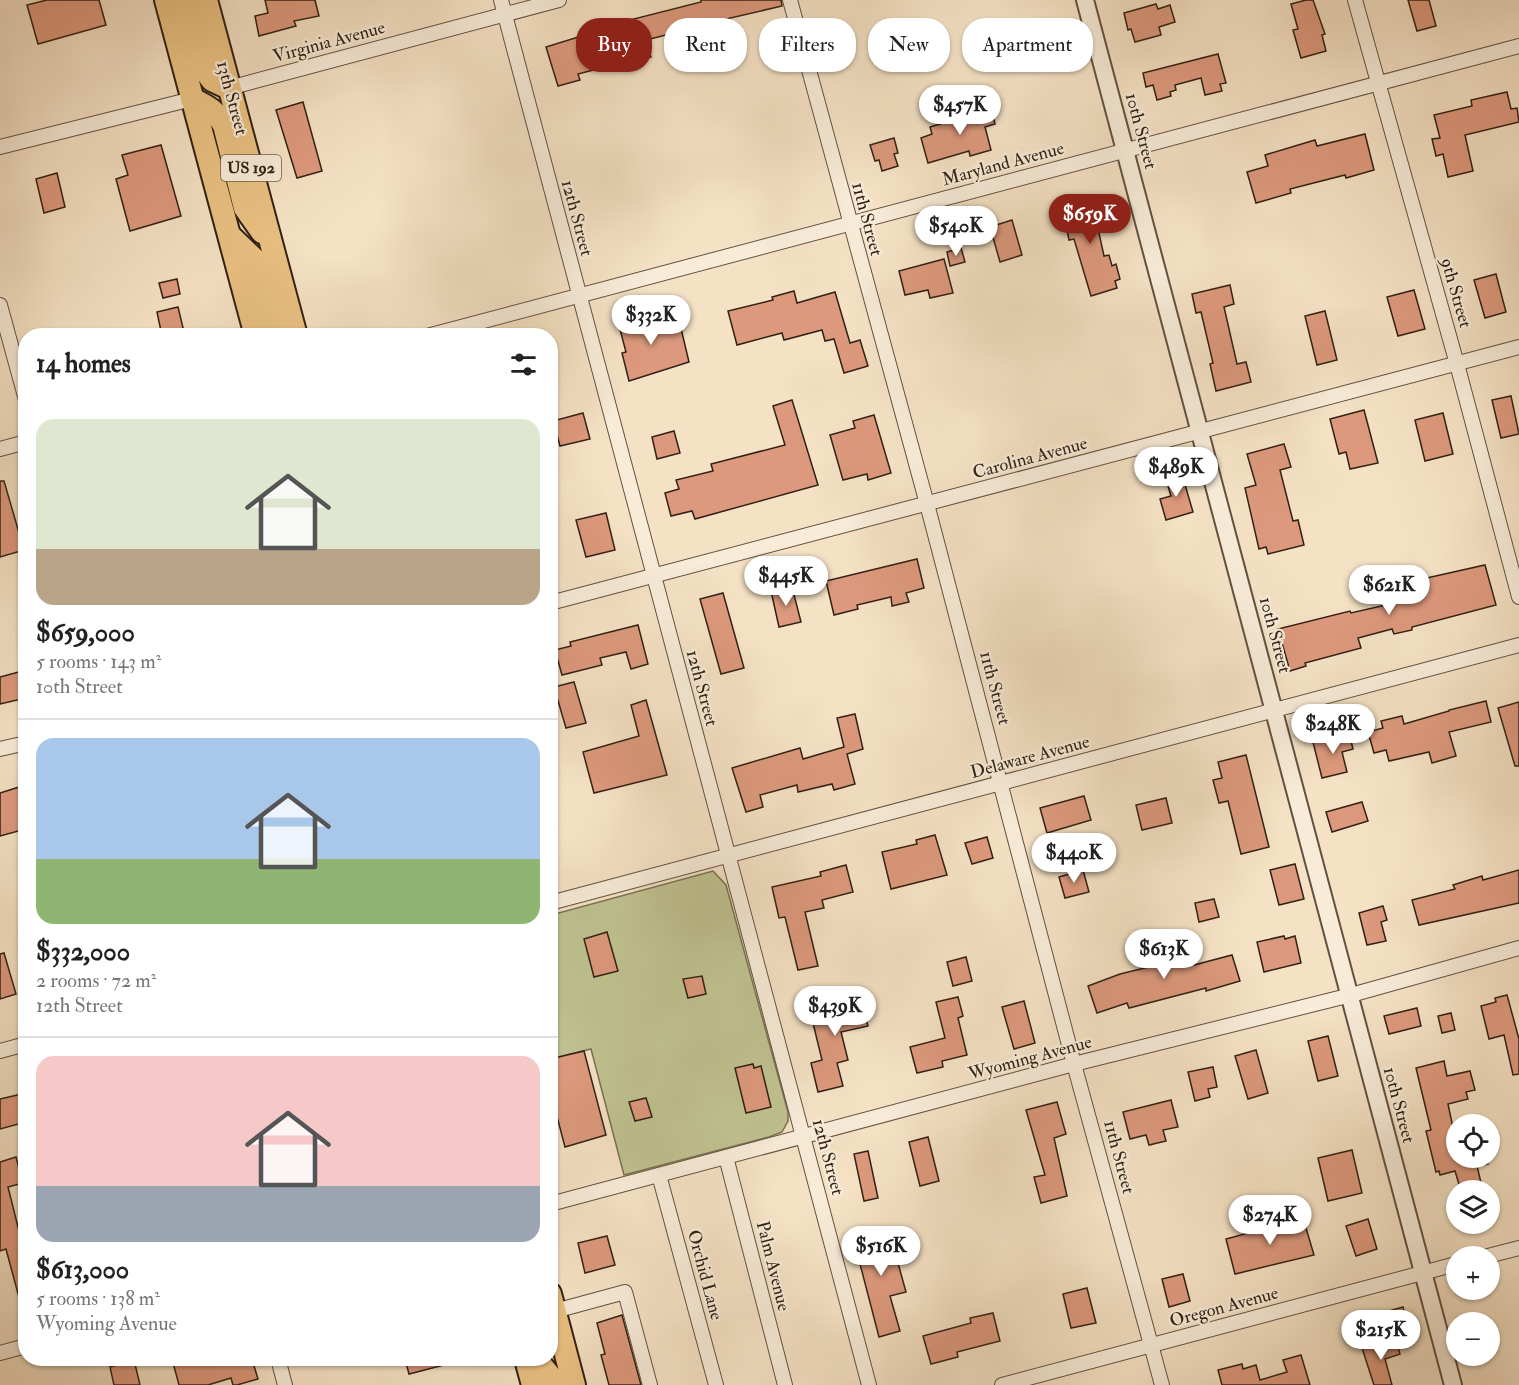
<!DOCTYPE html>
<html lang="en">
<head>
<meta charset="utf-8">
<style>
  :root { --surface:#fff; --page:#f2f2f2; --text:#222; --muted:#767676; --line:#e0e0e0; --accent:#8f2418 }
  body { margin:0; font-family:"IM FELL Double Pica",serif; background:var(--page); color:var(--text); height:100vh; display:flex; flex-direction:column; font-size:22px; white-space:nowrap }
  * { box-sizing:border-box; margin:0 }
  p { font-size:20px; color:var(--muted) }
  .icon { flex:none; width:33px; height:33px; fill:none; stroke:currentColor; stroke-width:2; stroke-linecap:round; stroke-linejoin:round }
  .map { position:relative; flex:1; overflow:hidden }
  .sheet { position:absolute; left:18px; top:328px; width:540px; height:1038px; display:flex; flex-direction:column; background:var(--surface); border-radius:24px; box-shadow:0 2px 4px #0004 }
  .sheet>* { flex:none }
  .guide { position:absolute; left:576px; top:18px; width:570px; height:54px; display:flex; gap:12px }
  .tools { position:absolute; left:1446px; top:1114px; display:grid; gap:12px }
  .tools a { display:grid; place-items:center; width:54px; height:54px; border-radius:50%; background:var(--surface); box-shadow:0 2px 4px #0004; font-size:30px }
  .price { position:absolute; translate:-50% -51px; padding:0 14px; border-radius:21px; background:#fff; color:#222; font-size:20px; line-height:39px; filter:drop-shadow(0 2px 3px #0008) }
  .price::after { content:''; position:absolute; left:50%; top:36px; width:18px; height:14px; margin-left:-9px; background:inherit; clip-path:polygon(0 0,100% 0,50% 100%) }
  .price.current { background:var(--accent); color:#fff }
  ul { padding:0; list-style:none }
  li { display:grid; align-content:center; gap:12px; height:318px; padding:0 18px }
  li+li { border-top:2px solid var(--line) }
  li span { display:grid; place-items:center; height:186px; border-radius:18px; color:#555 }
  li>.icon { margin-inline-start:auto }
  span .icon { width:108px; height:108px; fill:#fffc; stroke-width:1 }
  li b { font-size:26px }
  h2 { display:flex; justify-content:space-between; align-items:center; height:72px; padding:0 18px; font-size:26px }
  .pill { padding:0 21px; border-radius:24px; background:var(--surface); box-shadow:0 2px 4px #0004; font-size:21px; line-height:54px }
  .pill.current { background:var(--accent); color:#fff }
  .map>svg:first-child { display:block }
</style>
</head>
<body>
<div class="map">
<svg width="1519" height="1385" viewBox="0 0 1519 1385">
  <rect width="100%" height="100%" fill="#f5e2c5"/>
  <filter id="stains"><feTurbulence type="fractalNoise" baseFrequency=".00333" numOctaves="4"/><feColorMatrix values="0 0 0 0 .2 0 0 0 0 .09 0 0 0 0 .02 0 0 0 .5 -.17"/></filter>
  <radialGradient id="worn" r=".72"><stop offset=".6" stop-color="#630" stop-opacity="0"/><stop offset="1" stop-color="#630" stop-opacity=".3"/></radialGradient>
  <!-- green -->
  <polygon fill="#c0c291" stroke="#787253" stroke-width="1.5" points="713,871 726,885 788,1112 788,1121 782,1132 769,1137 624,1175 591,1049 551,1059 551,915"/>
  <!-- building -->
  <g fill="#dd997d" stroke="#312115" stroke-width="1.5">
    <polygon points="47,0 99,0 106,25 38,44 27,5"/>
    <polygon points="265,0 315,0 319,16 294,21 296,26 259,36 255,16 268,13"/>
    <polygon points="701,0 781,0 782,6 726,19 732,38 712,43 710,34 677,42 674,33 646,40 651,57 631,62 627,45 596,52 601,68 578,74 580,80 558,86 546,47 614,26 614,24 701,2"/>
    <polygon points="1306,0 1313,0 1325,34 1322,35 1326,51 1301,58 1293,30 1298,29 1291,4"/>
    <polygon points="1408,0 1429,0 1436,26 1417,31"/>
    <polygon points="1156,4 1158,9 1170,5 1175,22 1159,27 1161,35 1135,42 1131,29 1128,30 1124,13"/>
    <polygon points="1218,54 1226,83 1220,84 1222,91 1205,95 1201,78 1175,85 1176,90 1170,92 1171,96 1157,100 1153,85 1146,87 1143,73"/>
    <polygon points="1507,92 1511,109 1517,108 1519,122 1465,135 1473,171 1448,177 1443,154 1436,156 1432,139 1440,138 1434,115 1472,106 1471,100"/>
    <polygon points="303,102 322,171 297,178 276,110"/>
    <polygon points="991,106 995,124 985,127 991,150 970,156 969,151 928,163 921,138 932,134 930,127 960,118 959,115"/>
    <polygon points="1365,134 1374,170 1346,178 1345,175 1290,189 1291,193 1256,203 1247,172 1268,166 1265,155 1315,140 1317,146"/>
    <polygon points="894,138 898,153 894,154 898,166 882,171 879,160 875,161 870,145"/>
    <polygon points="161,145 181,216 130,231 116,179 128,175 122,155"/>
    <polygon points="57,173 65,207 44,213 36,179"/>
    <polygon points="1100,197 1103,213 1095,215 1104,256 1109,255 1112,266 1116,264 1120,279 1115,281 1117,288 1091,296 1074,239 1069,240 1062,205"/>
    <polygon points="1012,220 1022,255 1000,262 990,227"/>
    <polygon points="961,248 965,262 950,266 947,252"/>
    <polygon points="944,259 953,293 930,298 928,290 905,295 899,271"/>
    <polygon points="1496,274 1506,312 1485,318 1474,280"/>
    <polygon points="177,279 180,294 163,298 159,283"/>
    <polygon points="1230,285 1234,304 1224,307 1237,364 1246,362 1251,382 1216,391 1210,364 1213,363 1201,312 1196,313 1192,294"/>
    <polygon points="1414,290 1425,329 1398,336 1387,297"/>
    <polygon points="794,291 797,303 835,292 850,343 860,340 868,366 844,373 834,339 825,341 822,330 784,340 782,333 737,345 728,311 773,300 772,297"/>
    <polygon points="178,307 185,336 162,336 157,312"/>
    <polygon points="1325,311 1337,360 1317,365 1305,316"/>
    <polygon points="639,312 644,328 679,320 689,362 629,381 622,353 626,352 617,318"/>
    <polygon points="1511,396 1519,434 1501,438 1492,400"/>
    <polygon points="792,400 818,485 695,519 692,511 671,516 665,493 679,489 676,480 713,471 711,464 785,445 773,406"/>
    <polygon points="1364,410 1378,463 1350,469 1346,452 1339,454 1330,419"/>
    <polygon points="583,413 590,439 560,446 553,421"/>
    <polygon points="1443,413 1453,454 1425,461 1415,420"/>
    <polygon points="874,415 891,473 868,480 867,474 843,480 830,435 855,428 853,421"/>
    <polygon points="674,431 680,453 657,459 652,437"/>
    <polygon points="1284,444 1291,467 1280,470 1293,521 1298,520 1304,545 1268,554 1266,547 1259,549 1245,488 1256,485 1247,454"/>
    <polygon points="1181,471 1193,512 1166,520 1160,499 1171,496 1165,476"/>
    <polygon points="0,481 4,481 24,550 0,557"/>
    <polygon points="606,513 615,550 586,557 576,520"/>
    <polygon points="917,559 924,588 906,593 909,602 892,606 891,597 857,605 858,609 834,615 826,581"/>
    <polygon points="1485,565 1496,605 1412,627 1412,630 1394,634 1392,629 1358,638 1361,648 1305,663 1306,666 1290,671 1278,629 1350,611 1351,613 1386,605 1384,593 1423,584 1422,579"/>
    <polygon points="792,587 801,622 779,627 771,591"/>
    <polygon points="723,593 744,668 721,674 700,599"/>
    <polygon points="638,625 648,664 631,669 626,652 600,658 602,665 562,675 555,650 571,646 570,642"/>
    <polygon points="26,670 26,698 0,704 0,677"/>
    <polygon points="574,682 586,723 566,728 554,687"/>
    <polygon points="646,700 667,775 594,793 583,752 639,736 631,705"/>
    <polygon points="1486,701 1491,722 1449,732 1456,756 1432,763 1429,752 1389,761 1386,750 1374,753 1368,732 1383,728 1381,721 1402,716 1404,724 1449,711 1449,710"/>
    <polygon points="1519,702 1519,766 1515,766 1498,708"/>
    <polygon points="855,714 863,749 847,754 855,784 834,790 832,784 798,792 797,785 760,795 763,807 746,812 732,768 800,748 803,759 844,747 837,718"/>
    <polygon points="1349,733 1353,749 1342,752 1347,772 1322,778 1313,742"/>
    <polygon points="1246,755 1269,847 1241,854 1228,801 1219,803 1213,780 1222,778 1218,762"/>
    <polygon points="19,787 26,811 26,829 0,836 0,793"/>
    <polygon points="1084,796 1091,820 1047,833 1040,808"/>
    <polygon points="1166,798 1172,823 1142,830 1136,805"/>
    <polygon points="1362,802 1368,821 1332,832 1326,812"/>
    <polygon points="935,835 947,875 891,889 882,852 917,844 916,840"/>
    <polygon points="987,837 993,858 972,864 965,843"/>
    <polygon points="1295,864 1304,899 1279,905 1270,870"/>
    <polygon points="846,865 853,892 822,900 824,908 805,912 818,966 798,970 785,917 779,918 772,887 821,876 820,872"/>
    <polygon points="1083,870 1089,892 1065,898 1059,877"/>
    <polygon points="1519,870 1519,903 1419,925 1412,900 1455,889 1453,885 1482,876 1483,880"/>
    <polygon points="1214,899 1219,917 1199,922 1195,903"/>
    <polygon points="1383,906 1387,920 1381,922 1386,941 1367,945 1359,913"/>
    <polygon points="607,932 618,971 594,977 584,939"/>
    <polygon points="1284,936 1285,939 1295,936 1301,963 1264,972 1257,942"/>
    <polygon points="1188,944 1194,965 1232,955 1240,981 1206,991 1206,988 1129,1008 1127,1003 1097,1013 1088,986 1120,974 1157,965 1154,953"/>
    <polygon points="4,953 16,994 0,999 0,954"/>
    <polygon points="966,957 972,981 953,986 947,962"/>
    <polygon points="702,976 706,994 688,998 683,979"/>
    <polygon points="848,988 854,1009 863,1007 868,1026 841,1032 848,1060 837,1063 843,1086 818,1092 811,1063 822,1060 812,1019 826,1016 821,995"/>
    <polygon points="1507,995 1519,1039 1519,1074 1513,1075 1504,1035 1489,1039 1481,1006 1496,1002 1495,998"/>
    <polygon points="958,997 963,1016 958,1018 967,1055 942,1061 943,1067 917,1073 910,1047 945,1038 936,1002"/>
    <polygon points="1024,1001 1035,1043 1014,1049 1002,1007"/>
    <polygon points="1417,1008 1421,1026 1389,1034 1384,1016"/>
    <polygon points="1451,1013 1455,1030 1442,1033 1438,1016"/>
    <polygon points="1328,1036 1338,1076 1318,1081 1308,1041"/>
    <polygon points="1256,1050 1268,1093 1248,1099 1235,1056"/>
    <polygon points="584,1051 606,1135 565,1147 550,1090 550,1059"/>
    <polygon points="1444,1061 1447,1076 1470,1071 1475,1090 1466,1092 1468,1099 1448,1104 1456,1142 1456,1158 1487,1158 1488,1164 1477,1166 1483,1191 1461,1191 1455,1171 1440,1175 1439,1171 1436,1172 1426,1131 1431,1130 1416,1068"/>
    <polygon points="753,1064 754,1068 761,1066 771,1107 746,1113 735,1068"/>
    <polygon points="1213,1067 1217,1087 1208,1089 1210,1097 1195,1101 1188,1072"/>
    <polygon points="26,1093 26,1122 0,1129 0,1099"/>
    <polygon points="646,1098 652,1117 635,1121 629,1102"/>
    <polygon points="1171,1100 1178,1127 1163,1130 1166,1141 1149,1145 1146,1135 1130,1139 1123,1112"/>
    <polygon points="1057,1102 1066,1134 1054,1138 1067,1196 1041,1203 1034,1177 1045,1175 1026,1110"/>
    <polygon points="928,1137 939,1181 920,1186 909,1142"/>
    <polygon points="1352,1150 1362,1193 1328,1201 1318,1158"/>
    <polygon points="868,1151 878,1198 864,1201 854,1154"/>
    <polygon points="16,1157 23,1183 8,1187 26,1259 26,1304 21,1305 6,1249 0,1251 0,1162"/>
    <polygon points="1303,1218 1314,1255 1235,1274 1226,1239"/>
    <polygon points="1368,1219 1377,1249 1356,1256 1346,1226"/>
    <polygon points="891,1228 895,1245 893,1245 906,1292 890,1296 900,1331 879,1337 853,1237"/>
    <polygon points="607,1236 615,1265 585,1273 578,1243"/>
    <polygon points="1183,1274 1190,1301 1169,1307 1162,1279"/>
    <polygon points="1087,1288 1096,1323 1071,1328 1063,1294"/>
    <polygon points="1403,1307 1409,1329 1382,1336 1375,1315"/>
    <polygon points="993,1313 1000,1341 957,1352 958,1357 931,1364 923,1336 971,1323 970,1318"/>
    <polygon points="622,1315 641,1385 609,1385 601,1355 605,1354 597,1323"/>
    <polygon points="1395,1338 1400,1354 1385,1359 1392,1385 1374,1385 1362,1348"/>
    <polygon points="1301,1355 1310,1385 1222,1385 1218,1370 1242,1364 1243,1369 1256,1365 1260,1380 1287,1372 1283,1360"/>
    <polygon points="172,1359 252,1359 258,1379 237,1385 233,1385 231,1378 208,1385 179,1385"/>
    <polygon points="405,1359 448,1359 448,1364 409,1374"/>
    <polygon points="134,1360 140,1385 114,1385 110,1367"/>
  </g>
  <g fill="none" stroke-linecap="round" stroke-linejoin="round">
    <!-- minor casing -->
    <g stroke="#625141" stroke-width="16">
      <g id="minor">
        <polyline points="501,0 869,1385"/>
        <polyline points="790,0 927,504 1074,1064 1162,1385"/>
        <polyline points="1355,0 1457,364 1519,597"/>
        <polyline points="229,88 559,0"/>
        <polyline points="0,147 192,99"/>
        <polyline points="0,305 26,400"/>
        <polyline points="427,336 1519,46"/>
        <polyline points="0,449 26,442"/>
        <polyline points="550,603 1519,347"/>
        <polyline points="0,749 26,743"/>
        <polyline points="550,903 1519,645"/>
        <polyline points="0,1051 26,1044"/>
        <polyline points="726,1157 785,1385"/>
        <polyline points="659,1175 716,1385"/>
        <polyline points="550,1204 1074,1064 1351,995 1519,948"/>
        <polyline points="1484,1257 1519,1248"/>
        <polyline points="555,1311 625,1292 650,1385"/>
        <polyline points="0,1353 26,1346"/>
        <polyline points="278,1359 285,1385"/>
        <polyline points="1002,1385 1456,1264"/>
      </g>
    </g>
    <!-- tertiary casing -->
    <g stroke="#625141" stroke-width="20">
      <polyline id="tertiary" points="1085,0 1453,1385"/>
    </g>
    <!-- trunk casing -->
    <g stroke="#312115" stroke-width="26">
      <g id="trunk">
        <polyline points="166,0 256,336"/>
        <polyline points="186,0 206,72 212,80 229,88"/>
        <polyline points="206,0 296,336"/>
        <path d="M192 99C207 106 216 111 224 125L245 208 262 232"/>
        <polyline points="230,236 255,260 274,336"/>
        <polyline points="550,1294 574,1385"/>
        <polyline points="526,1359 533,1385"/>
        <polyline points="536,1359 553,1380 554,1385"/>
      </g>
    </g>
    <!-- minor -->
    <use href="#minor" stroke="#f8ecd9" stroke-width="14"/>
    <!-- tertiary -->
    <use href="#tertiary" stroke="#f8ecd9" stroke-width="16"/>
    <!-- trunk -->
    <use href="#trunk" stroke="#eac182" stroke-width="22"/>
  </g>
  <g text-anchor="middle" dominant-baseline="central" stroke-width="4.5" stroke-linejoin="round" paint-order="stroke">
    <!-- shield labels -->
    <rect fill="#f8ecd9" stroke="#6d5e50" stroke-width="1.5" x="221" y="155" width="60" height="26" rx="4.5"/>
    <g font-size="16" font-weight="bold" fill="#312115">
      <text x="251" y="168">US 192</text>
    </g>
    <!-- street labels -->
    <g font-size="18" fill="#312115" stroke="#f8ecd9">
      <text transform="translate(329 42) rotate(-15)">Virginia Avenue</text>
      <text transform="translate(232 98) rotate(75)">13th Street</text>
      <text transform="translate(1141 131) rotate(75)">10th Street</text>
      <text transform="translate(1003 164) rotate(-15)">Maryland Avenue</text>
      <text transform="translate(577 218) rotate(75)">12th Street</text>
      <text transform="translate(867 219) rotate(75)">11th Street</text>
      <text transform="translate(1456 293) rotate(74)">9th Street</text>
      <text transform="translate(1030 458) rotate(-15)">Carolina Avenue</text>
      <text transform="translate(1275 635) rotate(75)">10th Street</text>
      <text transform="translate(702 688) rotate(75)">12th Street</text>
      <text transform="translate(995 688) rotate(75)">11th Street</text>
      <text transform="translate(1030 757) rotate(-15)">Delaware Avenue</text>
      <text transform="translate(1030 1058) rotate(-15)">Wyoming Avenue</text>
      <text transform="translate(1399 1105) rotate(75)">10th Street</text>
      <text transform="translate(828 1157) rotate(75)">12th Street</text>
      <text transform="translate(1119 1157) rotate(75)">11th Street</text>
      <text transform="translate(773 1266) rotate(76)">Palm Avenue</text>
      <text transform="translate(705 1275) rotate(75)">Orchid Lane</text>
      <text transform="translate(1224 1307) rotate(-15)">Oregon Avenue</text>
    </g>
  </g>
  <rect width="100%" height="100%" filter="url(#stains)"/>
  <rect width="100%" height="100%" fill="url(#worn)"/>
</svg>
<div class="tools">
<a><svg class="icon" aria-label="locate" viewBox="0 0 24 24"><circle cx="12" cy="12" r="6"/><path d="M12 2v4M12 18v4M2 12h4M18 12h4"/></svg></a>
<a><svg class="icon" aria-label="layers" viewBox="0 0 24 24"><path d="M12 4l9 5-9 5-9-5zM3 14l9 5 9-5"/></svg></a>
<a>+</a>
<a>−</a>
</div>
<b class="price" style="left:960px;top:136px">$457K</b>
<b class="price current" style="left:1090px;top:245px">$659K</b>
<b class="price" style="left:956px;top:257px">$540K</b>
<b class="price" style="left:651px;top:346px">$332K</b>
<b class="price" style="left:1176px;top:498px">$489K</b>
<b class="price" style="left:786px;top:607px">$445K</b>
<b class="price" style="left:1389px;top:616px">$621K</b>
<b class="price" style="left:1333px;top:755px">$248K</b>
<b class="price" style="left:1074px;top:884px">$440K</b>
<b class="price" style="left:1164px;top:980px">$613K</b>
<b class="price" style="left:835px;top:1037px">$439K</b>
<b class="price" style="left:1270px;top:1246px">$274K</b>
<b class="price" style="left:881px;top:1277px">$516K</b>
<b class="price" style="left:1381px;top:1361px">$215K</b>
<div class="guide">
<a class="pill current">Buy</a>
<a class="pill">Rent</a>
<a class="pill">Filters</a>
<a class="pill">New</a>
<a class="pill">Apartment</a>
</div>
<section class="sheet">
<h2>14 homes<svg class="icon" aria-label="filters" viewBox="0 0 24 24"><path d="M4 7h16M4 17h16"/><circle cx="9" cy="7" r="2"/><circle cx="15" cy="17" r="2"/></svg></h2>
<ul>
<li><span style="background:linear-gradient(#dfe7d0 70%,#b9a48a 0)"><svg class="icon" aria-label="home" viewBox="0 0 24 24"><path d="M3 11l9-7 9 7M6 9v11h12V9"/></svg></span><div><b>$659,000</b><p>5 rooms · 143 m²</p><p>10th Street</p></div></li>
<li><span style="background:linear-gradient(#a9c7e8 65%,#8fb573 0)"><svg class="icon" aria-label="home" viewBox="0 0 24 24"><path d="M3 11l9-7 9 7M6 9v11h12V9"/></svg></span><div><b>$332,000</b><p>2 rooms · 72 m²</p><p>12th Street</p></div></li>
<li><span style="background:linear-gradient(#f6c9c9 70%,#9aa5b1 0)"><svg class="icon" aria-label="home" viewBox="0 0 24 24"><path d="M3 11l9-7 9 7M6 9v11h12V9"/></svg></span><div><b>$613,000</b><p>5 rooms · 138 m²</p><p>Wyoming Avenue</p></div></li>
</ul>
</section>
</div>
</body>
</html>
